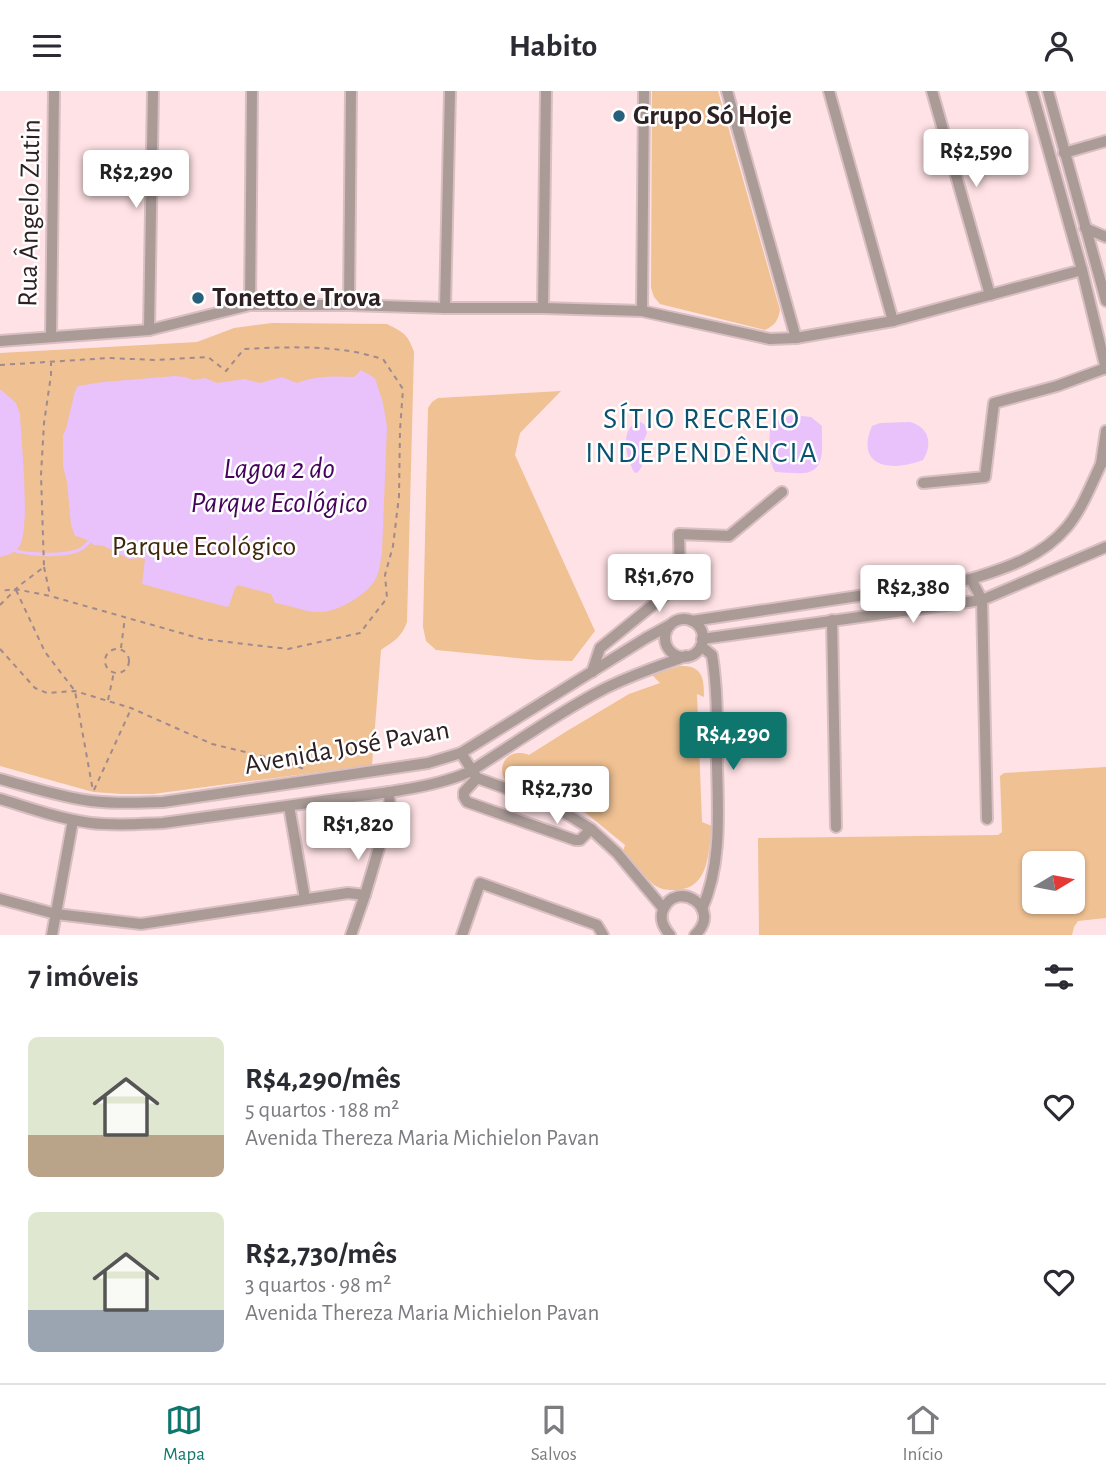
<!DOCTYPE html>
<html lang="pt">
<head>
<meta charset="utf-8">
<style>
  :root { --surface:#fff; --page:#f7f7f7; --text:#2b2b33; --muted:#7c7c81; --line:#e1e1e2; --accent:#0f766e }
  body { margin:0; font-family:"Alegreya Sans",sans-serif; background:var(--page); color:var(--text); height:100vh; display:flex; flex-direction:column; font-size:26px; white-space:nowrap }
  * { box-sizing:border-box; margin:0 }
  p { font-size:23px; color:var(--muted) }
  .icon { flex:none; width:38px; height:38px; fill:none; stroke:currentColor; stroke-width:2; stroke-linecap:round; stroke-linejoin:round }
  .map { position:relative; height:844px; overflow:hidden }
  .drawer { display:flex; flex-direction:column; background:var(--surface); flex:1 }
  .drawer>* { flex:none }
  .needle { width:46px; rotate:80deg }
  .fabs { position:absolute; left:1022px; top:760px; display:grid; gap:14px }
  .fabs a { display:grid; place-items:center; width:63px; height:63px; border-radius:10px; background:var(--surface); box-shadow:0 2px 5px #0004; font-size:35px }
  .price { position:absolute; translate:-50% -60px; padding:0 16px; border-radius:7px; background:#fff; color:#222; font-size:23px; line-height:46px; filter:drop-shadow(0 2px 4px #0008) }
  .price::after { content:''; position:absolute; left:50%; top:42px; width:21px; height:16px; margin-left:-10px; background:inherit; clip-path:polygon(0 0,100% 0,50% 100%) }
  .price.on { background:var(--accent); color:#fff }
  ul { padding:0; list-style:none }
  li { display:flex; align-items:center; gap:21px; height:175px; padding:0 28px }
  li span { display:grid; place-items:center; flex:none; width:196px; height:140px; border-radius:10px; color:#555 }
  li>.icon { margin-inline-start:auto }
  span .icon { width:84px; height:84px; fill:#fffc; stroke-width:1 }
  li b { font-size:30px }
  h2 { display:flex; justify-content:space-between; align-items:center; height:84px; padding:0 28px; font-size:30px }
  header { display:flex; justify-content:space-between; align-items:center; height:91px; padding:0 28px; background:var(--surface); font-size:32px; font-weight:700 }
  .menu { display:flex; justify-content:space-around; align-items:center; height:98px; border-top:2px solid var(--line); background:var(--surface); font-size:19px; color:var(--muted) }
  .menu a { display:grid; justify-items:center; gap:4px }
  .menu .on { color:var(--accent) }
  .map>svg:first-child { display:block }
</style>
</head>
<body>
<header><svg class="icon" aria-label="menu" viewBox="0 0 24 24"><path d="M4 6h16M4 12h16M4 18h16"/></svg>Habito<svg class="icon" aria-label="person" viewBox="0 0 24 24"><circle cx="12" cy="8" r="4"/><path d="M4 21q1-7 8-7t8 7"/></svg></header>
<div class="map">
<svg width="1106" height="844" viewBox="0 0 1106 844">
  <rect width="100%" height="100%" fill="#ffe2e5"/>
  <!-- green -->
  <g fill="#efc193" fill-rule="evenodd">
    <path d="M652 0H718L780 219C778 230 775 234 765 239L660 213 654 206 651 197Z"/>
    <path d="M272 232 387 233C403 241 408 243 414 261L407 531C402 546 393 551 381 559L372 674 153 703H122L93 701 0 675V262L197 251 234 237Z"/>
    <polygon points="561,300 520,342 515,364 595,540 572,570 537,569 436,559 426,550 423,536 428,317 432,311 438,307"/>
    <path d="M680 575C703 574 704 588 704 606L697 603 702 731 712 735C708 762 710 799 674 799 666 799 659 798 653 793 642 783 633 770 623 760L625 754 581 718 526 691 514 697C491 684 504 654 529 664L567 640 629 603 660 592 652 584Z"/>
    <path d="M1106 676V827L1078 830 1074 836 1072 844H759L758 747 998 744 1002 741 1000 685 1004 682ZM1034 772H1073V810H1034Z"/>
  </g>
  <!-- water -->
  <g fill="#e9c1fb">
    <path d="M361 279 375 287 383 312 387 335 382 462C380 472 380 481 375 489 367 504 336 522 319 521 304 521 290 514 275 512L271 503 238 494 235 497 229 515 227 516 142 493 145 468 140 467 129 468 104 455 94 454 85 448 75 445 71 434 67 391 63 375V344L66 338 75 300 78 295 103 291 175 285 186 286 193 289 205 287 217 292 245 288 260 292 282 286 297 292C314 285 335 285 354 286Z"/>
    <path d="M0 298 16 312 20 323C21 348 31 439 19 456 14 463 7 464 0 466Z"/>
    <path d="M792 324 811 326 822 335C821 349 827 376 809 381 801 384 784 381 775 381 768 369 769 352 770 338L780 328Z"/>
    <path d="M639 330 645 334 647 342 641 356C645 365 645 374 637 382L634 381C626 365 619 338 639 330Z"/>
    <path d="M910 331C929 336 933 353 923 369 893 381 854 377 872 335L880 332Z"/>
  </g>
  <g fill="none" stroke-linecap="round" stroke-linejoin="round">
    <!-- stream -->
    <path stroke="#e9c1fb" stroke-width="3.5" d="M11 458C24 464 58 465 73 461 81 460 86 454 92 448"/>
    <!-- minor casing -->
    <g stroke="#d9bfc2" stroke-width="14">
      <g id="minor">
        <polyline points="727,0 796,247"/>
        <polyline points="829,0 893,230"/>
        <polyline points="932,0 990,204"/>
        <polyline points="1032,0 1082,179 1106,278"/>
        <polyline points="1048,0 1106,210"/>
        <polyline points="1064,62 1106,50"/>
        <polyline points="1085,137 1106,146"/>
        <polyline points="250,214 252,0"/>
        <polyline points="349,214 351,0"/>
        <polyline points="445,217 450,0"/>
        <polyline points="543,217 546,0"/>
        <polyline points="642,220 644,0"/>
        <polyline points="149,239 153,0"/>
        <polyline points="51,245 54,0"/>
        <polyline points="0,250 149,239 250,214 349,214 445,217 543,217 642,220 770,248 796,247 893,230 1082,179"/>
        <polyline points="1101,373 1106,340"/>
        <polyline points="923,392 985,386 994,312 1057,295 1106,277"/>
        <polyline points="971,488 982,509 987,728"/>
        <circle cx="684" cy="547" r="19"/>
        <polyline points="832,529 836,736"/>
        <path d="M692 530 971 488C1006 477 1042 466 1067 436 1082 418 1091 394 1101 373L1106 369"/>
        <polyline points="702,548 982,509 1106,456"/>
        <path d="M701 555 712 564C718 601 717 637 717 673 718 721 722 773 702 818"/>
        <polyline points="592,581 600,557 680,492 679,443 729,445 782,401"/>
        <polyline points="461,662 477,687 552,714 591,738 617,762 663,817"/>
        <polyline points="477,687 464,701 464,706 467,711 575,749 580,749 591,738"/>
        <path d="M0 688C30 696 60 706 91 710 115 713 139 712 163 711L428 672 461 662 646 547 670 534"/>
        <path d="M0 708C30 717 60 728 91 732 115 735 139 733 163 732 223 724 284 715 345 707 382 702 438 696 471 680 514 653 556 623 600 600 628 585 657 576 686 565"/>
        <polyline points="289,715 305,808"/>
        <polyline points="0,808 56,823 141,833 348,802 365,804"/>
        <polyline points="52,844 73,729"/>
        <polyline points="351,844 365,804 390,720 389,701"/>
        <polyline points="462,844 480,792 597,834 603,844"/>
        <path d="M670 844C664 837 659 829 663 819 676 787 724 817 695 844"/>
      </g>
    </g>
    <!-- path -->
    <g stroke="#a08a8d" stroke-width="2" stroke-dasharray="5 5" stroke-linecap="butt">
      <path d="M0 274 109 267 155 269 208 266 226 280 244 258C279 256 316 255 350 260 361 262 372 265 383 268L403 298 400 339 399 405 393 455 385 484 387 507 360 542 288 558 202 548 50 505 15 498 0 500"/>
      <polyline points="44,476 50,504"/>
      <polyline points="16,499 45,561 75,600 93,700"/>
      <polyline points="0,514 20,494 44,476 41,384 44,332 51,284 51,272"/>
      <polyline points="121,557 125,526"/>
      <polyline points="0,558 35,597 47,602 75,600 131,617 212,653 287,671 306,679"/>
      <circle cx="117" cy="570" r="12"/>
      <polyline points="108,609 114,581"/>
      <polyline points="94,699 131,618"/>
    </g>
    <!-- minor -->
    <use href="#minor" stroke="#aa9b97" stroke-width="10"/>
  </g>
  <!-- markers -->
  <g fill="#285f7a" stroke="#fff" stroke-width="2.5">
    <circle cx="619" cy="25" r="7"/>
    <circle cx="198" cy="207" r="7"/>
  </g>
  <g text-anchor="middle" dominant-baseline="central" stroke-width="5" stroke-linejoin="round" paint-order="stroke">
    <!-- poi labels -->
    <g font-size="28" font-weight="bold" fill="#2e2123" stroke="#fff" text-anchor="start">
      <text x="633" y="25">Grupo Só Hoje</text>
      <text x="212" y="207">Tonetto e Trova</text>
    </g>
    <!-- street labels -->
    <g font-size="28" fill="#2e2123" stroke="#fff">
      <text transform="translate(30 122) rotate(-89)">Rua Ângelo Zutin</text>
      <text transform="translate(347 657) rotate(-10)">Avenida José Pavan</text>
    </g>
    <!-- park labels -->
    <g font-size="28" fill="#40270a" stroke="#fff">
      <text x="204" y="456">Parque Ecológico</text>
    </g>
    <!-- neighbourhood labels -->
    <g font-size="30" letter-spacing="2" fill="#0a526f" stroke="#fff">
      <text x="702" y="328">SÍTIO RECREIO<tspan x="702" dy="34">INDEPENDÊNCIA</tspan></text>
    </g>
    <!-- water labels -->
    <g font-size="30" font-style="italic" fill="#45035b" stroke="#fff">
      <text x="279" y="378">Lagoa 2 do<tspan x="279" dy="34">Parque Ecológico</tspan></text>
    </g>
  </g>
</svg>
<div class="fabs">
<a><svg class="needle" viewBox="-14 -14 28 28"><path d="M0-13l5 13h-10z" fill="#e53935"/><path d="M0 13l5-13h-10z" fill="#7c7c81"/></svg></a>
</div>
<b class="price" style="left:976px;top:98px">R$2,590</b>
<b class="price" style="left:136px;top:119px">R$2,290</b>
<b class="price" style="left:659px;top:523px">R$1,670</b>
<b class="price" style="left:913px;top:534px">R$2,380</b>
<b class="price on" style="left:733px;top:681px">R$4,290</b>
<b class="price" style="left:557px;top:735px">R$2,730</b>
<b class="price" style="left:358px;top:771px">R$1,820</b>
</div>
<section class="drawer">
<h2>7 imóveis<svg class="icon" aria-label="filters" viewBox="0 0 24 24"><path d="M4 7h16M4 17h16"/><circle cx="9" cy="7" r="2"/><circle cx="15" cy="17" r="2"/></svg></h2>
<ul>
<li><span style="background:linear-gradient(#dfe7d0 70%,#b9a48a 0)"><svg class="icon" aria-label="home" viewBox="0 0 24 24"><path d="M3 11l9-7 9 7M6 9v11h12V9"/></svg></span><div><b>R$4,290/mês</b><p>5 quartos · 188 m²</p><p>Avenida Thereza Maria Michielon Pavan</p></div><svg class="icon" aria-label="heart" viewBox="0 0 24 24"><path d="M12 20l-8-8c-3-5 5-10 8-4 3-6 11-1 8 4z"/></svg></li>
<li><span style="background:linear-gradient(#dfe7d0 70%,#9aa5b1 0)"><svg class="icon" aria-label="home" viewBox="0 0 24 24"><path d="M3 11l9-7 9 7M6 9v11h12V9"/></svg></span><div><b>R$2,730/mês</b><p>3 quartos · 98 m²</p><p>Avenida Thereza Maria Michielon Pavan</p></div><svg class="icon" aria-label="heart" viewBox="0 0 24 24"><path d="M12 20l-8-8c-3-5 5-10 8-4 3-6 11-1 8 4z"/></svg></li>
</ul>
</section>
<nav class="menu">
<a class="on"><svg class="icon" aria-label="map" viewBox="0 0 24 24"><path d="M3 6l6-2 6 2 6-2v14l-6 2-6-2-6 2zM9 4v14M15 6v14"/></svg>Mapa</a>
<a><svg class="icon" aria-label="saved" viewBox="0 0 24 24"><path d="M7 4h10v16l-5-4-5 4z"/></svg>Salvos</a>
<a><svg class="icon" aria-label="home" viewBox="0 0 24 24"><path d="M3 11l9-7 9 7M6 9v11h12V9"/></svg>Início</a>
</nav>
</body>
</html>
